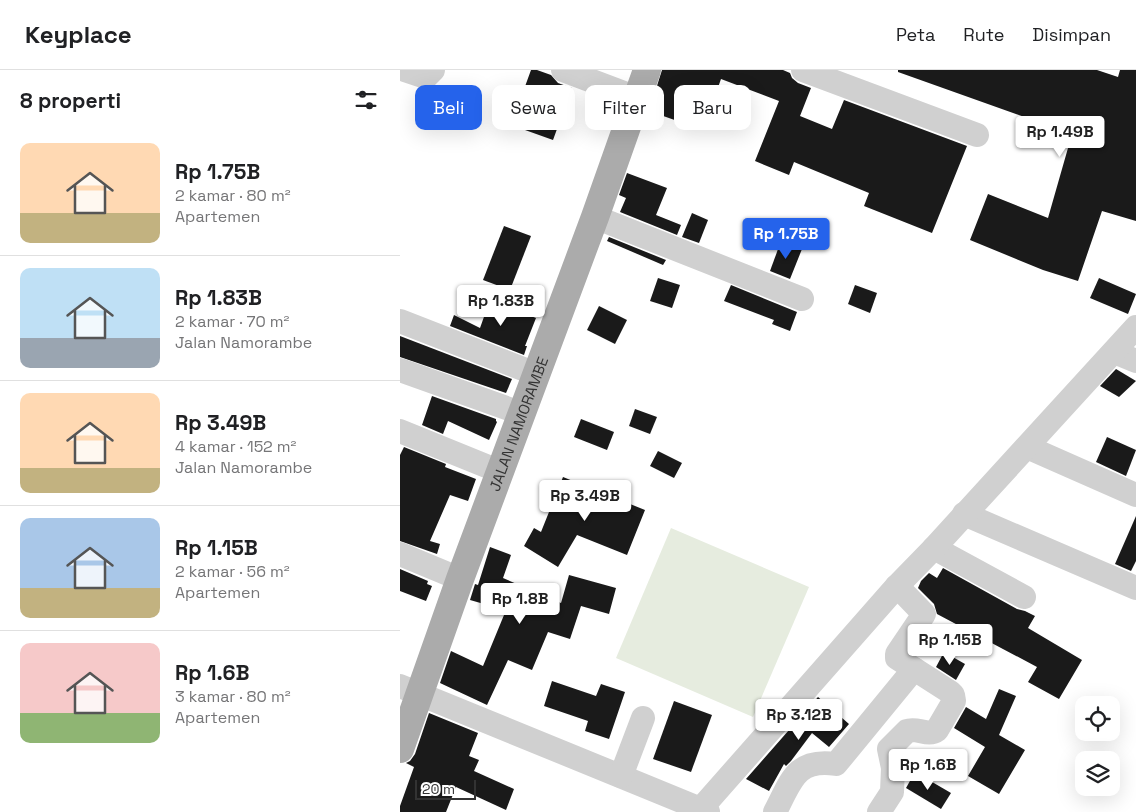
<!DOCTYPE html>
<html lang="id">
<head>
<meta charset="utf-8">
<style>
  :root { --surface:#fff; --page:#f2f2f2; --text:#202124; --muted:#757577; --line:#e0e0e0; --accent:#2563eb }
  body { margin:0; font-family:"Space Grotesk",sans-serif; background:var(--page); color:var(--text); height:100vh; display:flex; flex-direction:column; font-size:19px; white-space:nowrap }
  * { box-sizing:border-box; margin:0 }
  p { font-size:16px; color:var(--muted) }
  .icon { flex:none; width:28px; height:28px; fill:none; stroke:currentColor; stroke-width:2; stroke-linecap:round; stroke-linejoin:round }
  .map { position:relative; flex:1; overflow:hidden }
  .panel { display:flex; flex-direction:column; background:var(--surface); width:400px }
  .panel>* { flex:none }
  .hud { position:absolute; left:15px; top:15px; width:475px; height:45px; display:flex; gap:10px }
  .fabs { position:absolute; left:675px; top:626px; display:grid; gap:10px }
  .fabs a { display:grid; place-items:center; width:45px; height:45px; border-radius:10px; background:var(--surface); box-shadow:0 5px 20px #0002; font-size:25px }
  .scale { position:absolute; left:15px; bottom:12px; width:61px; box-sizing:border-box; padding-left:5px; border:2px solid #333; border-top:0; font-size:14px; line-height:18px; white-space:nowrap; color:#333; -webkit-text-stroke:4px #fff; paint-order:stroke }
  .price { position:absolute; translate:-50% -42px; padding:0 11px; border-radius:5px; background:#fff; color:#222; font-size:16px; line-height:32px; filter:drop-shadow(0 1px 2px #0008) }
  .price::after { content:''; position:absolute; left:50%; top:30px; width:15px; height:11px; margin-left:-8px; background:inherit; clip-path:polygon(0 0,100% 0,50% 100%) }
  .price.active { background:var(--accent); color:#fff }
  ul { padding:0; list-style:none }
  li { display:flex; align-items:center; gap:15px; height:125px; padding:0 20px }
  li+li { border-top:1px solid var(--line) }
  li span { display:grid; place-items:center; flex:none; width:140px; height:100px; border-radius:10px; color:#555 }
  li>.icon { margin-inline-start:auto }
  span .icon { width:60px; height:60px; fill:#fffc; stroke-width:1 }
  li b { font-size:21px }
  h2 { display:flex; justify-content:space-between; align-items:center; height:60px; padding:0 20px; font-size:21px }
  .tag { padding:0 18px; border-radius:10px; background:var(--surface); box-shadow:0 5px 20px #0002; font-size:18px; line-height:45px }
  .tag.active { background:var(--accent); color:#fff }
  header { display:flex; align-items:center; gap:30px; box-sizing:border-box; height:70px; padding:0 25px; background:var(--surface); border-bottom:1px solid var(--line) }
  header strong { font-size:24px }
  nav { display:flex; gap:28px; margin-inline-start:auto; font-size:18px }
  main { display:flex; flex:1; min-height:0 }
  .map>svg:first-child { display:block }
</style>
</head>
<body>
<header>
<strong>Keyplace</strong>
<nav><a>Peta</a><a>Rute</a><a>Disimpan</a></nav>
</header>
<main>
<section class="panel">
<h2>8 properti<svg class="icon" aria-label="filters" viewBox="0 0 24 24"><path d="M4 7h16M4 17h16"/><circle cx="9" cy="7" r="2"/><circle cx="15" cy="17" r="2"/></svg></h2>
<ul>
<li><span style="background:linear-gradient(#ffd9b3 70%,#c2b280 0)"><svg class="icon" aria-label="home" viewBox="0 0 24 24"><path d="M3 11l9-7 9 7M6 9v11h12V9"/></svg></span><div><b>Rp 1.75B</b><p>2 kamar · 80 m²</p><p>Apartemen</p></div></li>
<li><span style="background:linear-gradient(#bfe0f5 70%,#9aa5b1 0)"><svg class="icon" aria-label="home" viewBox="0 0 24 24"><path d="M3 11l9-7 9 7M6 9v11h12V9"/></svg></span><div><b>Rp 1.83B</b><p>2 kamar · 70 m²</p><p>Jalan Namorambe</p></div></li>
<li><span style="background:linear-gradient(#ffd9b3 75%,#c2b280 0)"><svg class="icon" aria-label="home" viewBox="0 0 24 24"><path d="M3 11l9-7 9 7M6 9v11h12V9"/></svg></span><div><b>Rp 3.49B</b><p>4 kamar · 152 m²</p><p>Jalan Namorambe</p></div></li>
<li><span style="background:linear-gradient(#a9c7e8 70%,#c2b280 0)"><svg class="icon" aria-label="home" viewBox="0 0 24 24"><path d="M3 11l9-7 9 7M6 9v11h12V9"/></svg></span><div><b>Rp 1.15B</b><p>2 kamar · 56 m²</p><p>Apartemen</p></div></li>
<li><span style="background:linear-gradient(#f6c9c9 70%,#8fb573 0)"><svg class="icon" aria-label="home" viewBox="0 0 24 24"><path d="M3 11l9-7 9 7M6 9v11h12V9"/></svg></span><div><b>Rp 1.6B</b><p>3 kamar · 80 m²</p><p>Apartemen</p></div></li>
</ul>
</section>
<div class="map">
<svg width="736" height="742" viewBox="0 0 736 742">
  <rect width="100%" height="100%" fill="#fff"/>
  <!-- green -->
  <polygon fill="#e6ecdf" points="271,458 409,517 353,647 216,588"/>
  <!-- building -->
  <g fill="#1a1a1a">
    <polygon points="131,0 137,0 151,5 158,13 172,18 153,70 111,55"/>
    <polygon points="262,0 383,0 390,3 392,8 398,13 411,18 400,46 432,59 444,30 567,76 532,163 464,136 469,123 394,92 389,105 355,91 379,31 321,9 303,60 249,41"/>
    <polygon points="498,0 697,0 718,7 720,0 736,0 736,151 702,141 678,211 643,200 570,170 588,124 648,148 672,64 498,2"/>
    <polygon points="227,103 267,118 256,145 281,155 277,165 220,142 226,128 219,125"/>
    <polygon points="292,143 308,150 299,173 282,167"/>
    <polygon points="104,156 131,166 110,220 83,210"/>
    <polygon points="209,167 266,190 263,195 207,171"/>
    <polygon points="381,171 402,179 390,209 370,201"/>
    <polygon points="258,208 280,215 272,238 250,231"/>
    <polygon points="699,208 736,224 728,244 690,228"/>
    <polygon points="331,215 397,242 390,261 372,254 374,250 324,231"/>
    <polygon points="455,215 477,223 470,243 448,234"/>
    <polygon points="90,230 136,248 125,276 127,276 124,285 50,256 54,245 80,258"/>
    <polygon points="199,236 227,250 215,274 187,260"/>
    <polygon points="0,266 112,309 106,323 0,287"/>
    <polygon points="716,299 736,311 719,327 700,316"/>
    <polygon points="32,326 96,349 96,351 97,352 89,370 48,351 43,364 22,355"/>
    <polygon points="235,339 257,347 250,364 229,356"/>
    <polygon points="181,349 214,362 207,380 174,367"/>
    <polygon points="707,367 736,380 726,406 696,392"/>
    <polygon points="4,377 46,394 45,397 76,409 68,431 50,425 30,471 40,474 37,484 0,471 0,385"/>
    <polygon points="258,381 282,393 274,408 250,396"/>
    <polygon points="163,407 245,440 227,485 177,465 158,497 124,476 134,458 141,462"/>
    <polygon points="736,446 736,491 731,501 715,494"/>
    <polygon points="90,477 111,485 103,508 161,533 169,505 216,518 209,544 181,536 170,569 148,562 132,600 108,590 87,635 40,613 51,581 83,596 104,545 97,542 98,538 70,530 75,514 78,515"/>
    <polygon points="543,498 617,539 625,541 635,546 628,558 682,590 659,629 628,612 637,597 537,544 534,534 518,518 521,511 529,503 537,508"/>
    <polygon points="0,499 28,511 27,514 32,516 26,531 0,521"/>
    <polygon points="544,582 565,594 556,610 536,597"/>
    <polygon points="152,611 196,626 201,614 225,622 209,669 185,661 188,651 144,636"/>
    <polygon points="599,619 616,626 599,665 625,680 599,724 568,706 585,677 554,658 566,637 586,649"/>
    <polygon points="418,627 449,654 429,677 412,663 391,691 386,696 384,694 369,721 346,709"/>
    <polygon points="274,631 312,645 291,702 253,689"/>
    <polygon points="29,643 78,663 69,686 79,690 74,701 114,719 106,740 56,717 46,742 0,742 0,736 14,697 6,693 10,691 15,684"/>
    <polygon points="515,702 551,723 541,739 506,718"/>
  </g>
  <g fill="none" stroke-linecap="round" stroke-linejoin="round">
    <!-- minor -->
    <g stroke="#d0d0d0" stroke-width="24">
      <polyline points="5,0 26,7 33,0"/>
      <polyline points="163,0 237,28"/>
      <polyline points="403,0 577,65"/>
      <polyline points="195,147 402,229"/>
      <polyline points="0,251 136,304"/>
      <polyline points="714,282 736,291"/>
      <polyline points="0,300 123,344"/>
      <polyline points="0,361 101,402"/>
      <polyline points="627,377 736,425"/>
      <polyline points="564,444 736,518"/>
      <polyline points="534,478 624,527"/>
      <polyline points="0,484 60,509"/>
      <polyline points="0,616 308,742"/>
      <polyline points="221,706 243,648"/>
      <polyline points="298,742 497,516 534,478 736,257"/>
      <path d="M375 742C391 712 395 688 436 694L514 599"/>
      <path d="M479 742 492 722 493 698 489 679 507 661C517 657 528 667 537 660L554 631 553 625 550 622 497 588V584L524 544 497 516"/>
    </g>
    <!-- major -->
    <path stroke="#ababab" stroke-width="28" id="s1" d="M0 679 60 509 195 147 247 0"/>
  </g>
  <g text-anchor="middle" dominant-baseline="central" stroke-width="5" stroke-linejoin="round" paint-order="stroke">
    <!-- street labels -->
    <g font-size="15" fill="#333" stroke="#fff">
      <text stroke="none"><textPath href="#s1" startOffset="346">JALAN NAMORAMBE</textPath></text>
    </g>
  </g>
</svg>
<div class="fabs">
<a><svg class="icon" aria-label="locate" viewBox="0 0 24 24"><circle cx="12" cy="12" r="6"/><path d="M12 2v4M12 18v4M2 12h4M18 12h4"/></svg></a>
<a><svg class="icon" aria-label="layers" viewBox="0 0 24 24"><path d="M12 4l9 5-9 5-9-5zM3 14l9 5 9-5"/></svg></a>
</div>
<div class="scale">20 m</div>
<b class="price" style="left:660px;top:88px">Rp 1.49B</b>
<b class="price active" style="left:386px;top:190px">Rp 1.75B</b>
<b class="price" style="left:101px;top:257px">Rp 1.83B</b>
<b class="price" style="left:185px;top:452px">Rp 3.49B</b>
<b class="price" style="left:120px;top:555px">Rp 1.8B</b>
<b class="price" style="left:550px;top:596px">Rp 1.15B</b>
<b class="price" style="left:399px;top:671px">Rp 3.12B</b>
<b class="price" style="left:528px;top:721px">Rp 1.6B</b>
<div class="hud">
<a class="tag active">Beli</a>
<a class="tag">Sewa</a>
<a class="tag">Filter</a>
<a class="tag">Baru</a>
</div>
</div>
</main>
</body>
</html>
